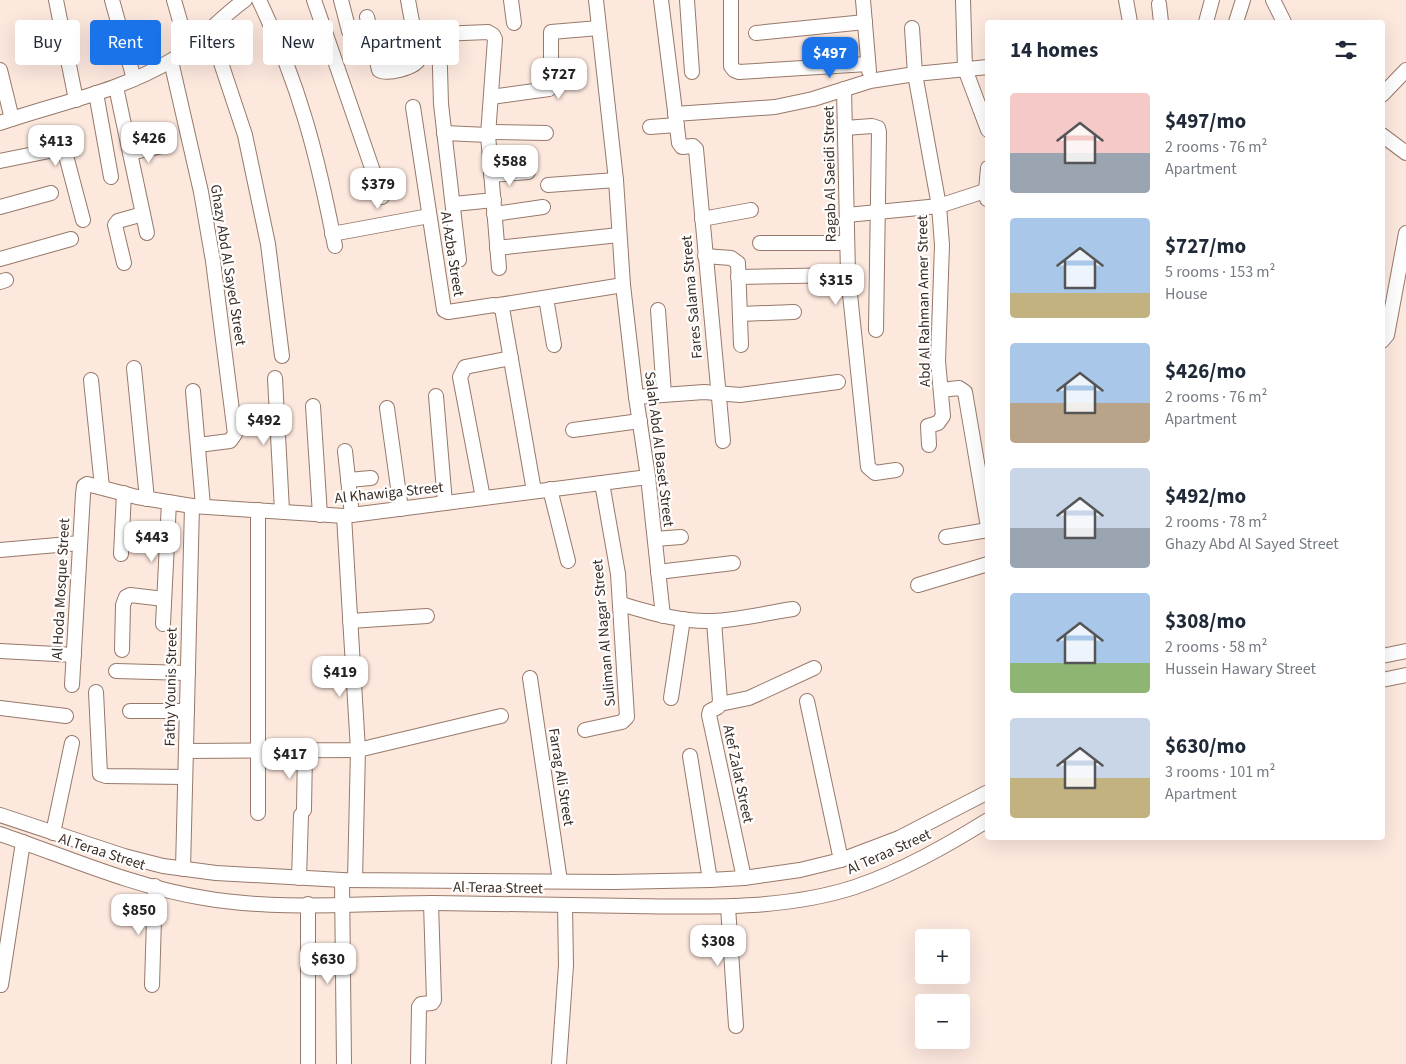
<!DOCTYPE html>
<html lang="en">
<head>
<meta charset="utf-8">
<style>
  :root { --surface:#fff; --page:#f6f6f7; --text:#1f2937; --muted:#747a83; --accent:#1a73e8 }
  body { margin:0; font-family:"Source Sans 3",sans-serif; background:var(--page); color:var(--text); height:100vh; display:flex; flex-direction:column; font-size:19px; white-space:nowrap }
  * { box-sizing:border-box; margin:0 }
  p { font-size:16px; color:var(--muted) }
  .icon { flex:none; width:28px; height:28px; fill:none; stroke:currentColor; stroke-width:2; stroke-linecap:round; stroke-linejoin:round }
  .map { position:relative; flex:1; overflow:hidden }
  .panel { position:absolute; left:985px; top:20px; width:400px; height:820px; display:flex; flex-direction:column; background:var(--surface); border-radius:5px; box-shadow:0 5px 20px #0002 }
  .panel>* { flex:none }
  .banner { position:absolute; left:15px; top:20px; width:475px; height:45px; display:flex; gap:10px }
  .tools { position:absolute; left:915px; top:929px; display:grid; gap:10px }
  .tools a { display:grid; place-items:center; width:55px; height:55px; border-radius:5px; background:var(--surface); box-shadow:0 5px 20px #0002; font-size:25px }
  .price { position:absolute; translate:-50% -42px; padding:0 11px; border-radius:10px; background:#fff; color:#222; font-size:16px; line-height:32px; filter:drop-shadow(0 1px 2px #0008) }
  .price::after { content:''; position:absolute; left:50%; top:30px; width:15px; height:11px; margin-left:-8px; background:inherit; clip-path:polygon(0 0,100% 0,50% 100%) }
  .price.current { background:var(--accent); color:#fff }
  ul { padding:0; list-style:none }
  li { display:flex; align-items:center; gap:15px; height:125px; padding:0 25px }
  li span { display:grid; place-items:center; flex:none; width:140px; height:100px; border-radius:5px; color:#555 }
  li>.icon { margin-inline-start:auto }
  span .icon { width:60px; height:60px; fill:#fffc; stroke-width:1 }
  li b { font-size:21px }
  h2 { display:flex; justify-content:space-between; align-items:center; height:60px; padding:0 25px; font-size:21px }
  .chip { padding:0 18px; border-radius:5px; background:var(--surface); box-shadow:0 5px 20px #0002; font-size:18px; line-height:45px }
  .chip.current { background:var(--accent); color:#fff }
  .map>svg:first-child { display:block }
</style>
</head>
<body>
<div class="map">
<svg width="1406" height="1064" viewBox="0 0 1406 1064">
  <rect width="100%" height="100%" fill="#fde8de"/>
  <g fill="none" stroke-linecap="round" stroke-linejoin="round">
    <!-- minor casing -->
    <g stroke="#97796a" stroke-width="16">
      <g id="minor">
        <polyline points="56,0 76,100"/>
        <polyline points="112,0 134,79"/>
        <polyline points="174,0 188,49"/>
        <path d="M259 0C299 83 318 157 335 246"/>
        <polyline points="314,0 382,197"/>
        <polyline points="341,0 349,31 356,32 370,28"/>
        <polyline points="511,0 514,23"/>
        <polyline points="596,0 616,180 623,285 636,397 648,477 663,616"/>
        <polyline points="661,0 679,143 682,147 693,146 696,149 723,441"/>
        <polyline points="687,0 692,72"/>
        <polyline points="731,0 731,66 734,70 739,72 868,64"/>
        <polyline points="863,0 869,71"/>
        <polyline points="963,0 965,69 988,130"/>
        <polyline points="1126,0 1130,22"/>
        <polyline points="1273,0 1284,22"/>
        <polyline points="1159,4 1161,22"/>
        <path d="M367 17 379 70C387 75 415 68 419 59L408 0"/>
        <polyline points="1206,22 1212,0"/>
        <polyline points="1236,22 1243,0"/>
        <polyline points="912,28 915,74 939,206 942,245 938,361 943,416 938,423 928,426 929,445"/>
        <polyline points="210,30 245,135 268,244 282,356"/>
        <polyline points="756,33 865,22"/>
        <polyline points="439,34 441,104 459,260"/>
        <polyline points="415,35 488,32 493,35 495,39 488,135 499,268"/>
        <polyline points="171,61 201,192 213,261 235,434 230,441 198,445"/>
        <polyline points="0,70 12,119"/>
        <polyline points="116,87 147,233"/>
        <polyline points="844,89 848,275 868,467 875,473 896,470"/>
        <polyline points="96,93 111,177"/>
        <polyline points="1382,95 1406,70"/>
        <polyline points="491,97 549,89 551,85 551,32 599,28"/>
        <polyline points="413,107 444,310 448,312 494,305 502,308 534,491"/>
        <polyline points="675,114 775,107 813,99 870,81 915,74 988,67"/>
        <path d="M0 123C57 103 119 92 172 60 199 44 219 18 245 0"/>
        <polyline points="650,127 677,125"/>
        <polyline points="845,128 872,126 878,128 879,132 876,330"/>
        <polyline points="489,132 546,133"/>
        <polyline points="444,133 488,135"/>
        <polyline points="1382,135 1406,153"/>
        <polyline points="130,153 162,146"/>
        <polyline points="0,161 64,148 83,220"/>
        <polyline points="491,175 528,172"/>
        <polyline points="548,185 616,180"/>
        <polyline points="987,199 986,190 988,168"/>
        <polyline points="454,204 494,200"/>
        <polyline points="0,207 51,193"/>
        <polyline points="494,214 543,207"/>
        <polyline points="847,215 939,206 988,190"/>
        <polyline points="702,219 751,210"/>
        <polyline points="332,234 429,216"/>
        <polyline points="760,243 847,243"/>
        <polyline points="497,248 619,235"/>
        <polyline points="705,256 731,258 738,263 741,345"/>
        <polyline points="0,259 71,239"/>
        <polyline points="124,263 115,225 118,221 143,214"/>
        <polyline points="738,277 848,275"/>
        <polyline points="0,282 6,280"/>
        <polyline points="546,298 554,345"/>
        <polyline points="499,305 623,285"/>
        <polyline points="658,310 664,394"/>
        <polyline points="740,314 794,312"/>
        <polyline points="1382,341 1387,335 1406,233"/>
        <polyline points="134,368 147,499"/>
        <polyline points="275,378 282,511"/>
        <polyline points="91,380 102,487"/>
        <polyline points="941,390 959,388 965,392 988,527"/>
        <polyline points="193,391 203,506"/>
        <polyline points="436,396 445,503"/>
        <polyline points="636,397 704,392 740,395 838,382"/>
        <polyline points="313,406 320,515"/>
        <polyline points="387,408 401,509"/>
        <polyline points="573,430 640,421"/>
        <polyline points="345,451 352,515"/>
        <polyline points="348,480 371,478"/>
        <polyline points="550,489 568,561"/>
        <polyline points="483,498 460,377 465,367 511,358"/>
        <polyline points="344,516 358,750 355,880"/>
        <polyline points="946,537 988,530"/>
        <polyline points="655,539 681,537"/>
        <polyline points="0,550 80,543"/>
        <polyline points="121,554 124,493"/>
        <polyline points="658,572 733,563"/>
        <polyline points="918,585 988,564"/>
        <path d="M621 604C652 613 680 622 712 621 739 620 766 613 793 609"/>
        <polyline points="350,621 427,616"/>
        <polyline points="714,621 720,701 718,707 710,711 709,715 744,878"/>
        <polyline points="163,624 169,502"/>
        <polyline points="122,650 123,605 126,597 130,595 164,599"/>
        <polyline points="0,651 74,655"/>
        <polyline points="1382,656 1406,651"/>
        <polyline points="116,671 188,673"/>
        <polyline points="530,678 560,881"/>
        <polyline points="1382,680 1406,675"/>
        <polyline points="72,685 83,494 84,486 87,484 137,497 192,506 344,516 648,477"/>
        <polyline points="96,692 100,774 106,776 185,777"/>
        <polyline points="671,698 683,619"/>
        <polyline points="807,701 841,860"/>
        <polyline points="720,704 749,698 814,668"/>
        <polyline points="0,708 66,716"/>
        <polyline points="130,711 187,711"/>
        <polyline points="585,730 622,722 627,717 618,574 602,483"/>
        <polyline points="186,751 358,750 501,716"/>
        <polyline points="690,756 710,880"/>
        <polyline points="304,810 305,750"/>
        <polyline points="258,813 258,510"/>
        <polyline points="0,815 124,856 163,866 216,873 342,880 614,882 710,880 744,878 800,870 841,860 899,838 988,792"/>
        <polyline points="53,833 72,743"/>
        <path d="M0 834C67 857 134 887 204 898 279 911 358 903 434 903 500 904 566 905 633 906 707 907 784 910 855 887 902 871 946 846 988 820"/>
        <polyline points="183,869 192,506"/>
        <polyline points="299,878 301,815"/>
        <polyline points="342,880 344,1064"/>
        <polyline points="728,907 736,1026"/>
        <polyline points="1,985 23,842"/>
        <polyline points="152,985 155,886"/>
        <polyline points="308,1064 308,904"/>
        <polyline points="418,1064 419,1007 421,1004 432,1003 434,1000 431,903"/>
        <polyline points="559,1064 566,965 565,905"/>
      </g>
    </g>
    <!-- minor -->
    <use href="#minor" stroke="#fff" stroke-width="14"/>
  </g>
  <g text-anchor="middle" dominant-baseline="central" stroke-width="4.5" stroke-linejoin="round" paint-order="stroke">
    <!-- street labels -->
    <g font-size="15" fill="#3a2d26" stroke="#fff">
      <text transform="translate(830 174) rotate(-91)">Ragab Al Saeidi Street</text>
      <text transform="translate(452 254) rotate(81)">Al Azba Street</text>
      <text transform="translate(228 265) rotate(81)">Ghazy Abd Al Sayed Street</text>
      <text transform="translate(692 297) rotate(-95)">Fares Salama Street</text>
      <text transform="translate(924 301) rotate(-91)">Abd Al Rahman Amer Street</text>
      <text transform="translate(659 449) rotate(83)">Salah Abd Al Baset Street</text>
      <text transform="translate(389 493) rotate(-6)">Al Khawiga Street</text>
      <text transform="translate(61 589) rotate(-87)">Al Hoda Mosque Street</text>
      <text transform="translate(604 633) rotate(-95)">Suliman Al Nagar Street</text>
      <text transform="translate(171 687) rotate(-89)">Fathy Younis Street</text>
      <text transform="translate(738 774) rotate(78)">Atef Zalat Street</text>
      <text transform="translate(561 777) rotate(81)">Farrag Ali Street</text>
      <text transform="translate(102 852) rotate(18)">Al Teraa Street</text>
      <text transform="translate(889 852) rotate(-24)">Al Teraa Street</text>
      <text transform="translate(498 888) rotate(1)">Al Teraa Street</text>
    </g>
  </g>
</svg>
<div class="tools">
<a>+</a>
<a>−</a>
</div>
<b class="price current" style="left:830px;top:79px">$497</b>
<b class="price" style="left:559px;top:100px">$727</b>
<b class="price" style="left:149px;top:164px">$426</b>
<b class="price" style="left:56px;top:167px">$413</b>
<b class="price" style="left:510px;top:187px">$588</b>
<b class="price" style="left:378px;top:210px">$379</b>
<b class="price" style="left:836px;top:306px">$315</b>
<b class="price" style="left:264px;top:446px">$492</b>
<b class="price" style="left:152px;top:563px">$443</b>
<b class="price" style="left:340px;top:698px">$419</b>
<b class="price" style="left:290px;top:780px">$417</b>
<b class="price" style="left:139px;top:936px">$850</b>
<b class="price" style="left:718px;top:967px">$308</b>
<b class="price" style="left:328px;top:985px">$630</b>
<div class="banner">
<a class="chip">Buy</a>
<a class="chip current">Rent</a>
<a class="chip">Filters</a>
<a class="chip">New</a>
<a class="chip">Apartment</a>
</div>
<section class="panel">
<h2>14 homes<svg class="icon" aria-label="filters" viewBox="0 0 24 24"><path d="M4 7h16M4 17h16"/><circle cx="9" cy="7" r="2"/><circle cx="15" cy="17" r="2"/></svg></h2>
<ul>
<li><span style="background:linear-gradient(#f6c9c9 60%,#9aa5b1 0)"><svg class="icon" aria-label="home" viewBox="0 0 24 24"><path d="M3 11l9-7 9 7M6 9v11h12V9"/></svg></span><div><b>$497/mo</b><p>2 rooms · 76 m²</p><p>Apartment</p></div></li>
<li><span style="background:linear-gradient(#a9c7e8 75%,#c2b280 0)"><svg class="icon" aria-label="home" viewBox="0 0 24 24"><path d="M3 11l9-7 9 7M6 9v11h12V9"/></svg></span><div><b>$727/mo</b><p>5 rooms · 153 m²</p><p>House</p></div></li>
<li><span style="background:linear-gradient(#a9c7e8 60%,#b9a48a 0)"><svg class="icon" aria-label="home" viewBox="0 0 24 24"><path d="M3 11l9-7 9 7M6 9v11h12V9"/></svg></span><div><b>$426/mo</b><p>2 rooms · 76 m²</p><p>Apartment</p></div></li>
<li><span style="background:linear-gradient(#c9d6e8 60%,#9aa5b1 0)"><svg class="icon" aria-label="home" viewBox="0 0 24 24"><path d="M3 11l9-7 9 7M6 9v11h12V9"/></svg></span><div><b>$492/mo</b><p>2 rooms · 78 m²</p><p>Ghazy Abd Al Sayed Street</p></div></li>
<li><span style="background:linear-gradient(#a9c7e8 70%,#8fb573 0)"><svg class="icon" aria-label="home" viewBox="0 0 24 24"><path d="M3 11l9-7 9 7M6 9v11h12V9"/></svg></span><div><b>$308/mo</b><p>2 rooms · 58 m²</p><p>Hussein Hawary Street</p></div></li>
<li><span style="background:linear-gradient(#c9d6e8 60%,#c2b280 0)"><svg class="icon" aria-label="home" viewBox="0 0 24 24"><path d="M3 11l9-7 9 7M6 9v11h12V9"/></svg></span><div><b>$630/mo</b><p>3 rooms · 101 m²</p><p>Apartment</p></div></li>
</ul>
</section>
</div>
</body>
</html>
